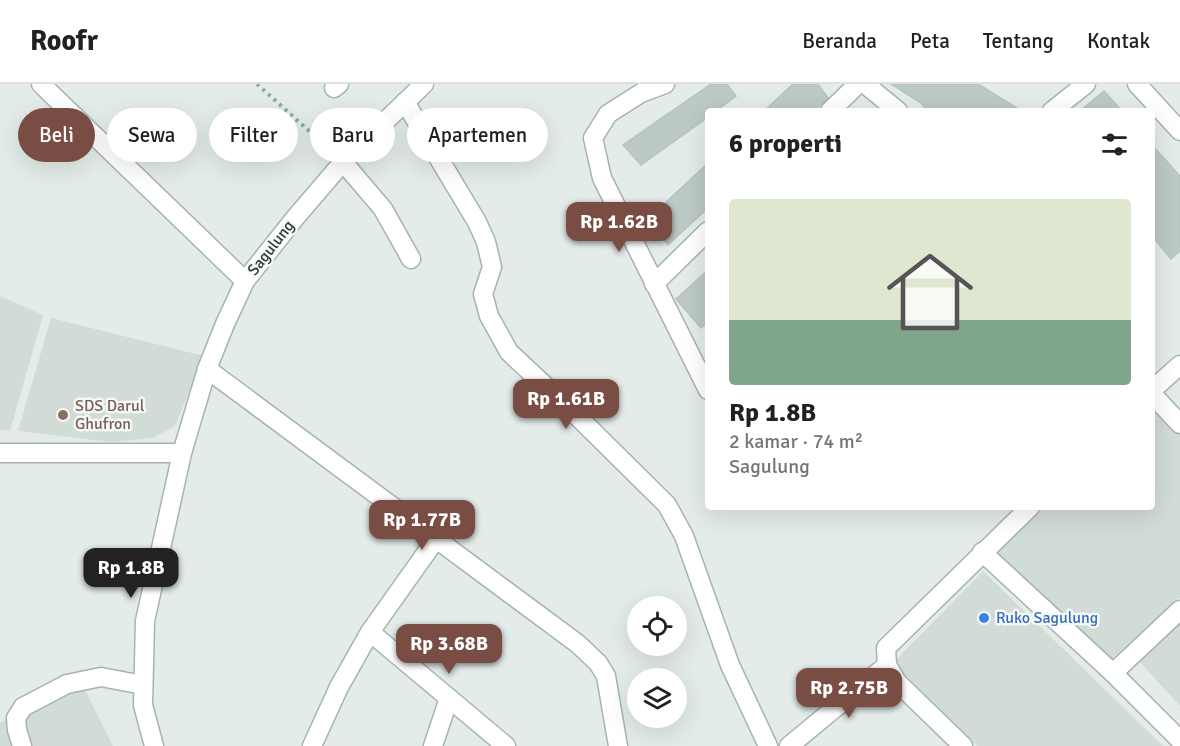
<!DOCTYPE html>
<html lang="id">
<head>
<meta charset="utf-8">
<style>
  :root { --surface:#fff; --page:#f6f6f6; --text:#202124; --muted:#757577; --line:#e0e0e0; --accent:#794d43 }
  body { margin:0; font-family:Signika,sans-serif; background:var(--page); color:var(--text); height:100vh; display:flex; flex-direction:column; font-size:22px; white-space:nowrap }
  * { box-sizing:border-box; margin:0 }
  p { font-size:20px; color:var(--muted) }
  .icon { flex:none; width:33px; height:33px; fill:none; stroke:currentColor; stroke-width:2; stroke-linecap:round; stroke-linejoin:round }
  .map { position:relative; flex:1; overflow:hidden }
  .side { position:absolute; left:705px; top:24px; width:450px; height:402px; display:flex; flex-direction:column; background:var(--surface); border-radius:6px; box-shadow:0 6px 24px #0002 }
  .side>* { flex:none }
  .hud { position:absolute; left:18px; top:24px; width:570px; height:54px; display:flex; gap:12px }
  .fabs { position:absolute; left:627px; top:512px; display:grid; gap:12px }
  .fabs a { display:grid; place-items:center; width:60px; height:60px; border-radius:50%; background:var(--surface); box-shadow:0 6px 24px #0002; font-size:30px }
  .price { position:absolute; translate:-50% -51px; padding:0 14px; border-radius:12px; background:var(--accent); color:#fff; font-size:20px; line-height:39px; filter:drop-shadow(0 2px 3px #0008) }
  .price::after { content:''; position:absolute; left:50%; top:36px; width:18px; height:14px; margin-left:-9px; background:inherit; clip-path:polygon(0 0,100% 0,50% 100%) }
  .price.active { background:#222; color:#fff }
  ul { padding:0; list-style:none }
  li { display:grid; align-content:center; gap:12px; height:318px; padding:0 24px }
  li+li { border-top:2px solid var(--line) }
  li span { display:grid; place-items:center; height:186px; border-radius:6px; color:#555 }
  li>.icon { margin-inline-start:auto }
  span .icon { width:108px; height:108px; fill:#fffc; stroke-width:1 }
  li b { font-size:26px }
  h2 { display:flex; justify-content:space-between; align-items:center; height:72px; padding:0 24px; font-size:26px }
  .tag { padding:0 21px; border-radius:27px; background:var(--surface); box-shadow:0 6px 24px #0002; font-size:21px; line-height:54px }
  .tag.active { background:var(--accent); color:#fff }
  header { display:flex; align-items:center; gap:36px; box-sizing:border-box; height:84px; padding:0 30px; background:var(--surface); border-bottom:2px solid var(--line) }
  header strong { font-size:28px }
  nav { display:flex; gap:33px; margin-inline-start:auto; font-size:21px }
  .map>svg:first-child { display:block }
</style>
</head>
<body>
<header>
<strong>Roofr</strong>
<nav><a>Beranda</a><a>Peta</a><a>Tentang</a><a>Kontak</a></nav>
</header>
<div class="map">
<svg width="1180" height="662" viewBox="0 0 1180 662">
  <rect width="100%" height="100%" fill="#e3ece8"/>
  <!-- built -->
  <g fill="#d2dcd7">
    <polygon points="0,212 43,231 10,347 0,346"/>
    <polygon points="51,234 204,272 175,342 153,354 111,358 18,347"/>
    <polygon points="1152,319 1180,349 1180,513 1109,577 995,471 1044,423 1152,423"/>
    <polygon points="983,487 1163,662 977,662 892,580"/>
    <polygon points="1180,539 1180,622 1139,577"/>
    <polygon points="82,600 113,662 0,662 0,639"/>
  </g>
  <!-- building -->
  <g fill="#bcc9c4" stroke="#b6c5be" stroke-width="1.5">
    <polygon points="711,0 727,0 736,12 716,27 708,27 708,33 641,81 623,61"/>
    <polygon points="793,0 818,0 828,14 814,27 764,27"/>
    <polygon points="891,0 978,0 1017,24 1014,27 927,27 921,19"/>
    <polygon points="1104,7 1122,27 1080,27"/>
    <polygon points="1152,61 1180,92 1180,167 1171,175 1152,152"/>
    <polygon points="708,79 708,124 668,161 648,135"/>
    <polygon points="708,186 708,238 701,244 676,215"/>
  </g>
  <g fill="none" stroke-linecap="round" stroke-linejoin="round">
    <!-- minor casing -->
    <g stroke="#a6b4af" stroke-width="21">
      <g id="minor">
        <polyline points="41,0 245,197"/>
        <polyline points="665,0 641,9 608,30 593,54 602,94 708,306"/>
        <polyline points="865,0 898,27"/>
        <polyline points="1137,0 1180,47"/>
        <polyline points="334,4 339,0"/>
        <polyline points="405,18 477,138 486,158 492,183 483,210 489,232 509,268 572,327 667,421 684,452 730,581 768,662"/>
        <polyline points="830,27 858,0"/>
        <polyline points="1052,27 1086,0"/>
        <polyline points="343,78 383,125 411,175"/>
        <polyline points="654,200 708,147"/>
        <polyline points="207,285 578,560 598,579 606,592 618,662"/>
        <polyline points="1152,306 1180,281"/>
        <polyline points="1152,310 1180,340"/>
        <polyline points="0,369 182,369"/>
        <polyline points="982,468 1113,589 1180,656"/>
        <polyline points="370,548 506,662"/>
        <polyline points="1113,589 1180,526"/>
        <polyline points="22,662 17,646 16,634 23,623 67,600 101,593 143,601"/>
        <polyline points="154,662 143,621 145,537 182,369 207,285 225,240 245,197 295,134 343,78 424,0"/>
        <polyline points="312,662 339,603 370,548 436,455"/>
        <polyline points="433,662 449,614"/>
        <polyline points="789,662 887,581"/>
        <polyline points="963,662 897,598 887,581 886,564 1030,423"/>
      </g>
    </g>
    <!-- path -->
    <polyline stroke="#87ad9f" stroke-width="4" stroke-dasharray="3 4.5" stroke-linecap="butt" points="257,0 329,65"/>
    <!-- minor -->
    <use href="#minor" stroke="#fff" stroke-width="18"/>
  </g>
  <!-- markers -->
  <circle fill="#8d6e63" stroke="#f4f9f6" stroke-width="2" cx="63" cy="331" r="6"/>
  <circle fill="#3f7fe0" stroke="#f4f9f6" stroke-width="2" cx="984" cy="534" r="6"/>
  <g text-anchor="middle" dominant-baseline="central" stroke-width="5" stroke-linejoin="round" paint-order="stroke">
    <!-- street labels -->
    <g font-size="16" fill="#253c35" stroke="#f4f9f6">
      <text transform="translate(271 164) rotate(-52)">Sagulung</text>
    </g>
    <!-- education labels -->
    <g font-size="16" fill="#785e54" stroke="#f4f9f6" text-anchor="start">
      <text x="75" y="322">SDS Darul<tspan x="75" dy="18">Ghufron</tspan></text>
    </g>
    <!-- shop labels -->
    <g font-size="16" fill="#366cbe" stroke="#f4f9f6" text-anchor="start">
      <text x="996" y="534">Ruko Sagulung</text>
    </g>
  </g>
</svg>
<div class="fabs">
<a><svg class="icon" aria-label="locate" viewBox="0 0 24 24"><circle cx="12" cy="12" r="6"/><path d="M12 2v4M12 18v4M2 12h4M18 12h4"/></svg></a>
<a><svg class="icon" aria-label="layers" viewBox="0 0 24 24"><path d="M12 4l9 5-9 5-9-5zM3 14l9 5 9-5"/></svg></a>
</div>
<b class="price" style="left:619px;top:169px">Rp 1.62B</b>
<b class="price" style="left:566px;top:346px">Rp 1.61B</b>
<b class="price" style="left:422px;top:467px">Rp 1.77B</b>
<b class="price active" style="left:131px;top:515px">Rp 1.8B</b>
<b class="price" style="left:449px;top:591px">Rp 3.68B</b>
<b class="price" style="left:849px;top:635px">Rp 2.75B</b>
<div class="hud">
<a class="tag active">Beli</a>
<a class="tag">Sewa</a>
<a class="tag">Filter</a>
<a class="tag">Baru</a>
<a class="tag">Apartemen</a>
</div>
<section class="side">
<h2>6 properti<svg class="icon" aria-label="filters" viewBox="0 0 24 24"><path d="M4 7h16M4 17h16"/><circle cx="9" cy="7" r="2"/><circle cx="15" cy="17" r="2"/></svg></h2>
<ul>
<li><span style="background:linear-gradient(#dfe7d0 65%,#7fa58c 0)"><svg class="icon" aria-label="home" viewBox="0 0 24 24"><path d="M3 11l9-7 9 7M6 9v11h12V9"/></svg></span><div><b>Rp 1.8B</b><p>2 kamar · 74 m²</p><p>Sagulung</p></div></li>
</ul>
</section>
</div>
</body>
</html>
